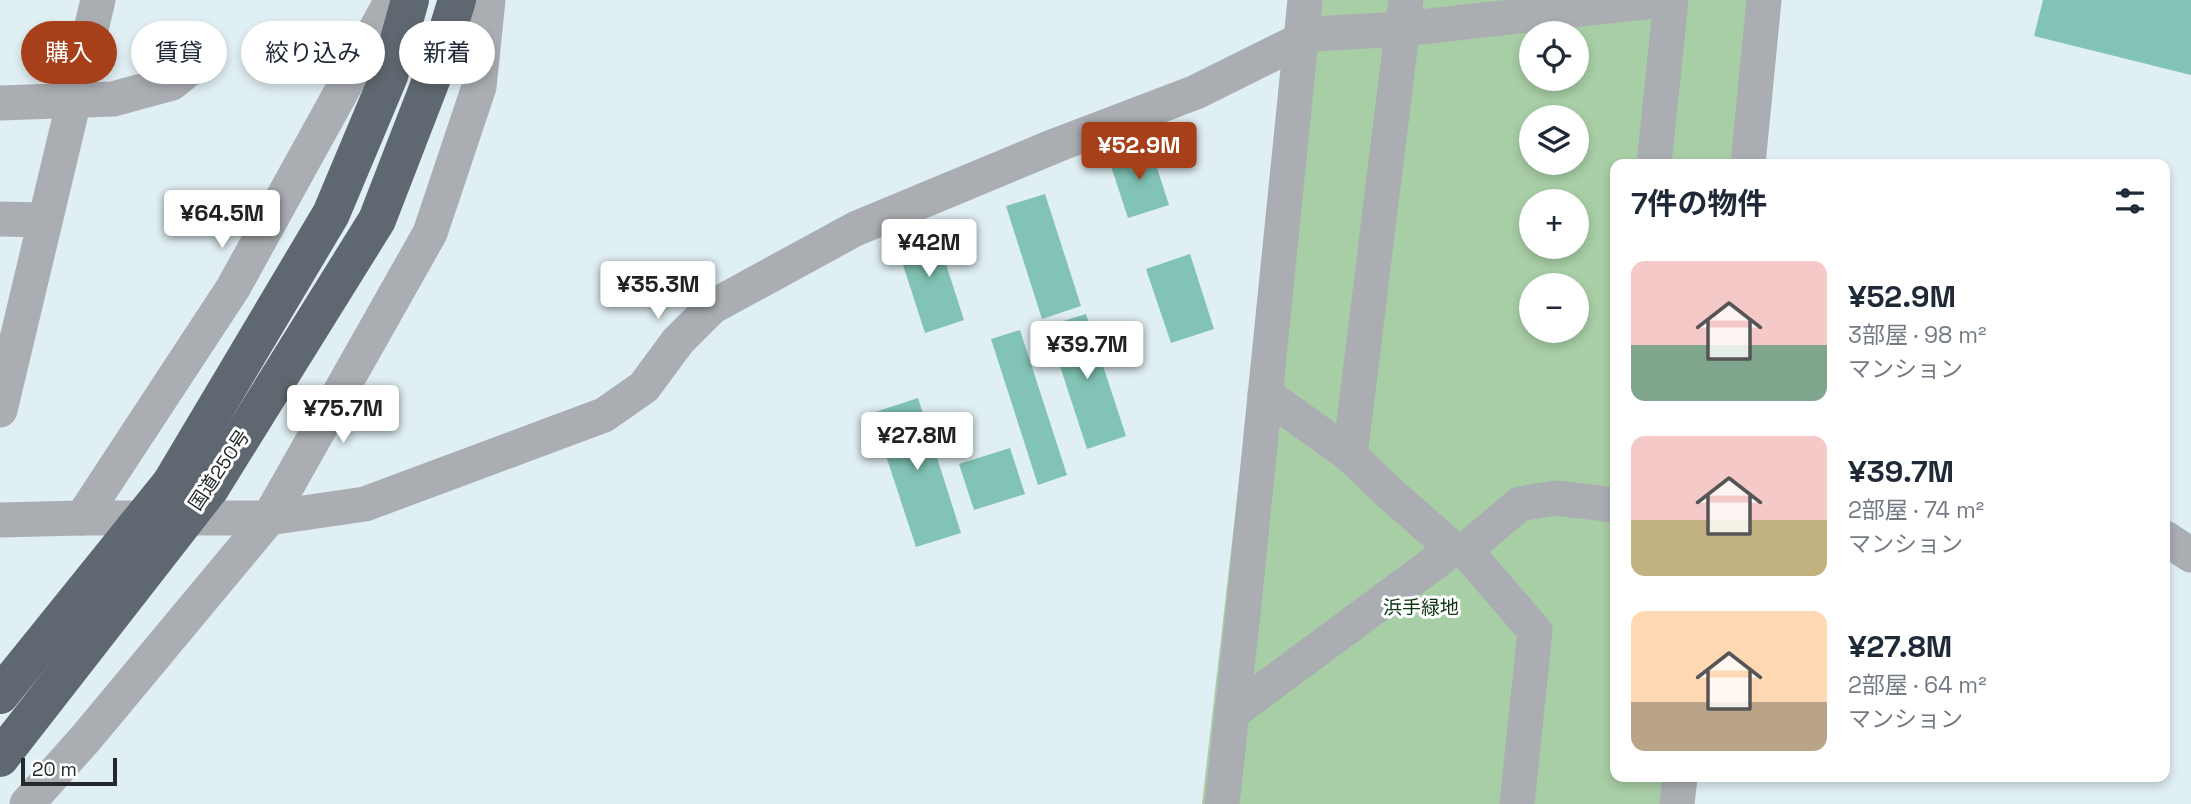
<!DOCTYPE html>
<html lang="ja">
<head>
<meta charset="utf-8">
<style>
  :root { --surface:#fff; --page:#f6f6f7; --text:#1f2937; --muted:#747a83; --accent:#a7401a }
  body { margin:0; font-family:"Space Grotesk","Noto Sans JP",sans-serif; background:var(--page); color:var(--text); height:100vh; display:flex; flex-direction:column; font-size:26px; white-space:nowrap }
  * { box-sizing:border-box; margin:0 }
  p { font-size:23px; color:var(--muted) }
  .icon { flex:none; width:38px; height:38px; fill:none; stroke:currentColor; stroke-width:2; stroke-linecap:round; stroke-linejoin:round }
  .map { position:relative; flex:1; overflow:hidden }
  .panel { position:absolute; left:1610px; top:159px; width:560px; height:623px; display:flex; flex-direction:column; background:var(--surface); border-radius:14px; box-shadow:0 4px 10px #0003 }
  .panel>* { flex:none }
  .guide { position:absolute; left:21px; top:21px; width:665px; height:63px; display:flex; gap:14px }
  .buttons { position:absolute; left:1519px; top:21px; display:grid; gap:14px }
  .buttons a { display:grid; place-items:center; width:70px; height:70px; border-radius:50%; background:var(--surface); box-shadow:0 4px 10px #0003; font-size:35px }
  .scale { position:absolute; left:21px; bottom:18px; width:96px; box-sizing:border-box; padding-left:7px; border:4px solid #242a2b; border-top:0; font-size:19px; line-height:24px; white-space:nowrap; color:#242a2b; -webkit-text-stroke:5px #fff; paint-order:stroke }
  .price { position:absolute; translate:-50% -60px; padding:0 16px; border-radius:7px; background:#fff; color:#222; font-size:23px; line-height:46px; filter:drop-shadow(0 2px 4px #0008) }
  .price::after { content:''; position:absolute; left:50%; top:42px; width:21px; height:16px; margin-left:-10px; background:inherit; clip-path:polygon(0 0,100% 0,50% 100%) }
  .price.on { background:var(--accent); color:#fff }
  ul { padding:0; list-style:none }
  li { display:flex; align-items:center; gap:21px; height:175px; padding:0 21px }
  li span { display:grid; place-items:center; flex:none; width:196px; height:140px; border-radius:14px; color:#555 }
  li>.icon { margin-inline-start:auto }
  span .icon { width:84px; height:84px; fill:#fffc; stroke-width:1 }
  li b { font-size:30px }
  h2 { display:flex; justify-content:space-between; align-items:center; height:84px; padding:0 21px; font-size:30px }
  .pill { padding:0 24px; border-radius:32px; background:var(--surface); box-shadow:0 4px 10px #0003; font-size:24px; line-height:63px }
  .pill.on { background:var(--accent); color:#fff }
  .map>svg:first-child { display:block }
</style>
</head>
<body>
<div class="map">
<svg width="2191" height="804" viewBox="0 0 2191 804">
  <rect width="100%" height="100%" fill="#e0eff3"/>
  <!-- green -->
  <path fill="#a8cea6" fill-rule="evenodd" d="M1294 0H1750L1735 164H1615V777H1666L1663 804H1202ZM1531 33H1577V79H1531ZM1531 117H1577V163H1531ZM1531 201H1577V247H1531ZM1531 285H1577V331H1531Z"/>
  <!-- building -->
  <g fill="#81c3b4">
    <polygon points="2043,0 2191,0 2191,75 2034,36"/>
    <polygon points="1150,146 1169,205 1128,218 1109,160"/>
    <polygon points="1045,194 1081,306 1042,319 1006,206"/>
    <polygon points="933,224 964,320 925,333 894,237"/>
    <polygon points="1190,254 1214,329 1171,343 1146,269"/>
    <polygon points="1086,314 1126,436 1087,449 1047,326"/>
    <polygon points="1020,330 1067,475 1038,485 991,339"/>
    <polygon points="918,398 961,533 916,547 872,413"/>
    <polygon points="1010,448 1025,494 974,510 959,464"/>
  </g>
  <g fill="none" stroke-linecap="round" stroke-linejoin="round">
    <!-- minor -->
    <g stroke="#aaaeb2" stroke-width="35">
      <polyline points="1406,0 1350,455 1384,488 1453,549 1465,550 1520,504 1555,498 1615,505"/>
      <polyline points="0,103 113,99 172,83 194,65"/>
      <polyline points="1654,164 1671,0"/>
      <polyline points="1748,164 1764,0"/>
      <polyline points="0,219 44,220"/>
      <polyline points="1265,394 1350,455"/>
      <polyline points="0,410 98,0"/>
      <polyline points="82,518 233,288 392,0"/>
      <polyline points="0,520 82,518 269,518 365,504 604,415 644,387 678,341 712,307 855,229 1057,145 1196,92 1313,34 1403,29 1662,0"/>
      <polyline points="2165,538 2191,555"/>
      <polyline points="1465,550 1535,631 1517,804"/>
      <polyline points="1232,713 1453,549"/>
      <polyline points="27,804 86,738 269,518 430,233 479,87 488,0"/>
      <polyline points="1222,804 1244,604 1305,0"/>
      <polyline points="1677,804 1680,777"/>
    </g>
    <!-- highway -->
    <g stroke="#5f6870" stroke-width="38">
      <polyline points="171,483 331,214 389,76 410,0"/>
      <polyline points="211,487 377,220 437,65 457,0"/>
    </g>
    <!-- highway-bridge -->
    <g stroke="#5f6870" stroke-width="38">
      <polyline points="0,695 171,483"/>
      <polyline points="0,758 211,487"/>
    </g>
  </g>
  <g text-anchor="middle" dominant-baseline="central" stroke-width="6" stroke-linejoin="round" paint-order="stroke">
    <!-- street labels -->
    <g font-size="19" fill="#242a2b" stroke="#fff">
      <text transform="translate(219 470) rotate(-56)">国道250号</text>
    </g>
    <!-- park labels -->
    <g font-size="19" fill="#0c360e" stroke="#fff">
      <text x="1421" y="607">浜手緑地</text>
    </g>
  </g>
</svg>
<div class="buttons">
<a><svg class="icon" aria-label="locate" viewBox="0 0 24 24"><circle cx="12" cy="12" r="6"/><path d="M12 2v4M12 18v4M2 12h4M18 12h4"/></svg></a>
<a><svg class="icon" aria-label="layers" viewBox="0 0 24 24"><path d="M12 4l9 5-9 5-9-5zM3 14l9 5 9-5"/></svg></a>
<a>+</a>
<a>−</a>
</div>
<div class="scale">20 m</div>
<b class="price on" style="left:1139px;top:182px">¥52.9M</b>
<b class="price" style="left:222px;top:250px">¥64.5M</b>
<b class="price" style="left:929px;top:279px">¥42M</b>
<b class="price" style="left:658px;top:321px">¥35.3M</b>
<b class="price" style="left:1087px;top:381px">¥39.7M</b>
<b class="price" style="left:343px;top:445px">¥75.7M</b>
<b class="price" style="left:917px;top:472px">¥27.8M</b>
<div class="guide">
<a class="pill on">購入</a>
<a class="pill">賃貸</a>
<a class="pill">絞り込み</a>
<a class="pill">新着</a>
</div>
<section class="panel">
<h2>7件の物件<svg class="icon" aria-label="filters" viewBox="0 0 24 24"><path d="M4 7h16M4 17h16"/><circle cx="9" cy="7" r="2"/><circle cx="15" cy="17" r="2"/></svg></h2>
<ul>
<li><span style="background:linear-gradient(#f6c9c9 60%,#7fa58c 0)"><svg class="icon" aria-label="home" viewBox="0 0 24 24"><path d="M3 11l9-7 9 7M6 9v11h12V9"/></svg></span><div><b>¥52.9M</b><p>3部屋 · 98 m²</p><p>マンション</p></div></li>
<li><span style="background:linear-gradient(#f6c9c9 60%,#c2b280 0)"><svg class="icon" aria-label="home" viewBox="0 0 24 24"><path d="M3 11l9-7 9 7M6 9v11h12V9"/></svg></span><div><b>¥39.7M</b><p>2部屋 · 74 m²</p><p>マンション</p></div></li>
<li><span style="background:linear-gradient(#ffd9b3 65%,#b9a48a 0)"><svg class="icon" aria-label="home" viewBox="0 0 24 24"><path d="M3 11l9-7 9 7M6 9v11h12V9"/></svg></span><div><b>¥27.8M</b><p>2部屋 · 64 m²</p><p>マンション</p></div></li>
</ul>
</section>
</div>
</body>
</html>
